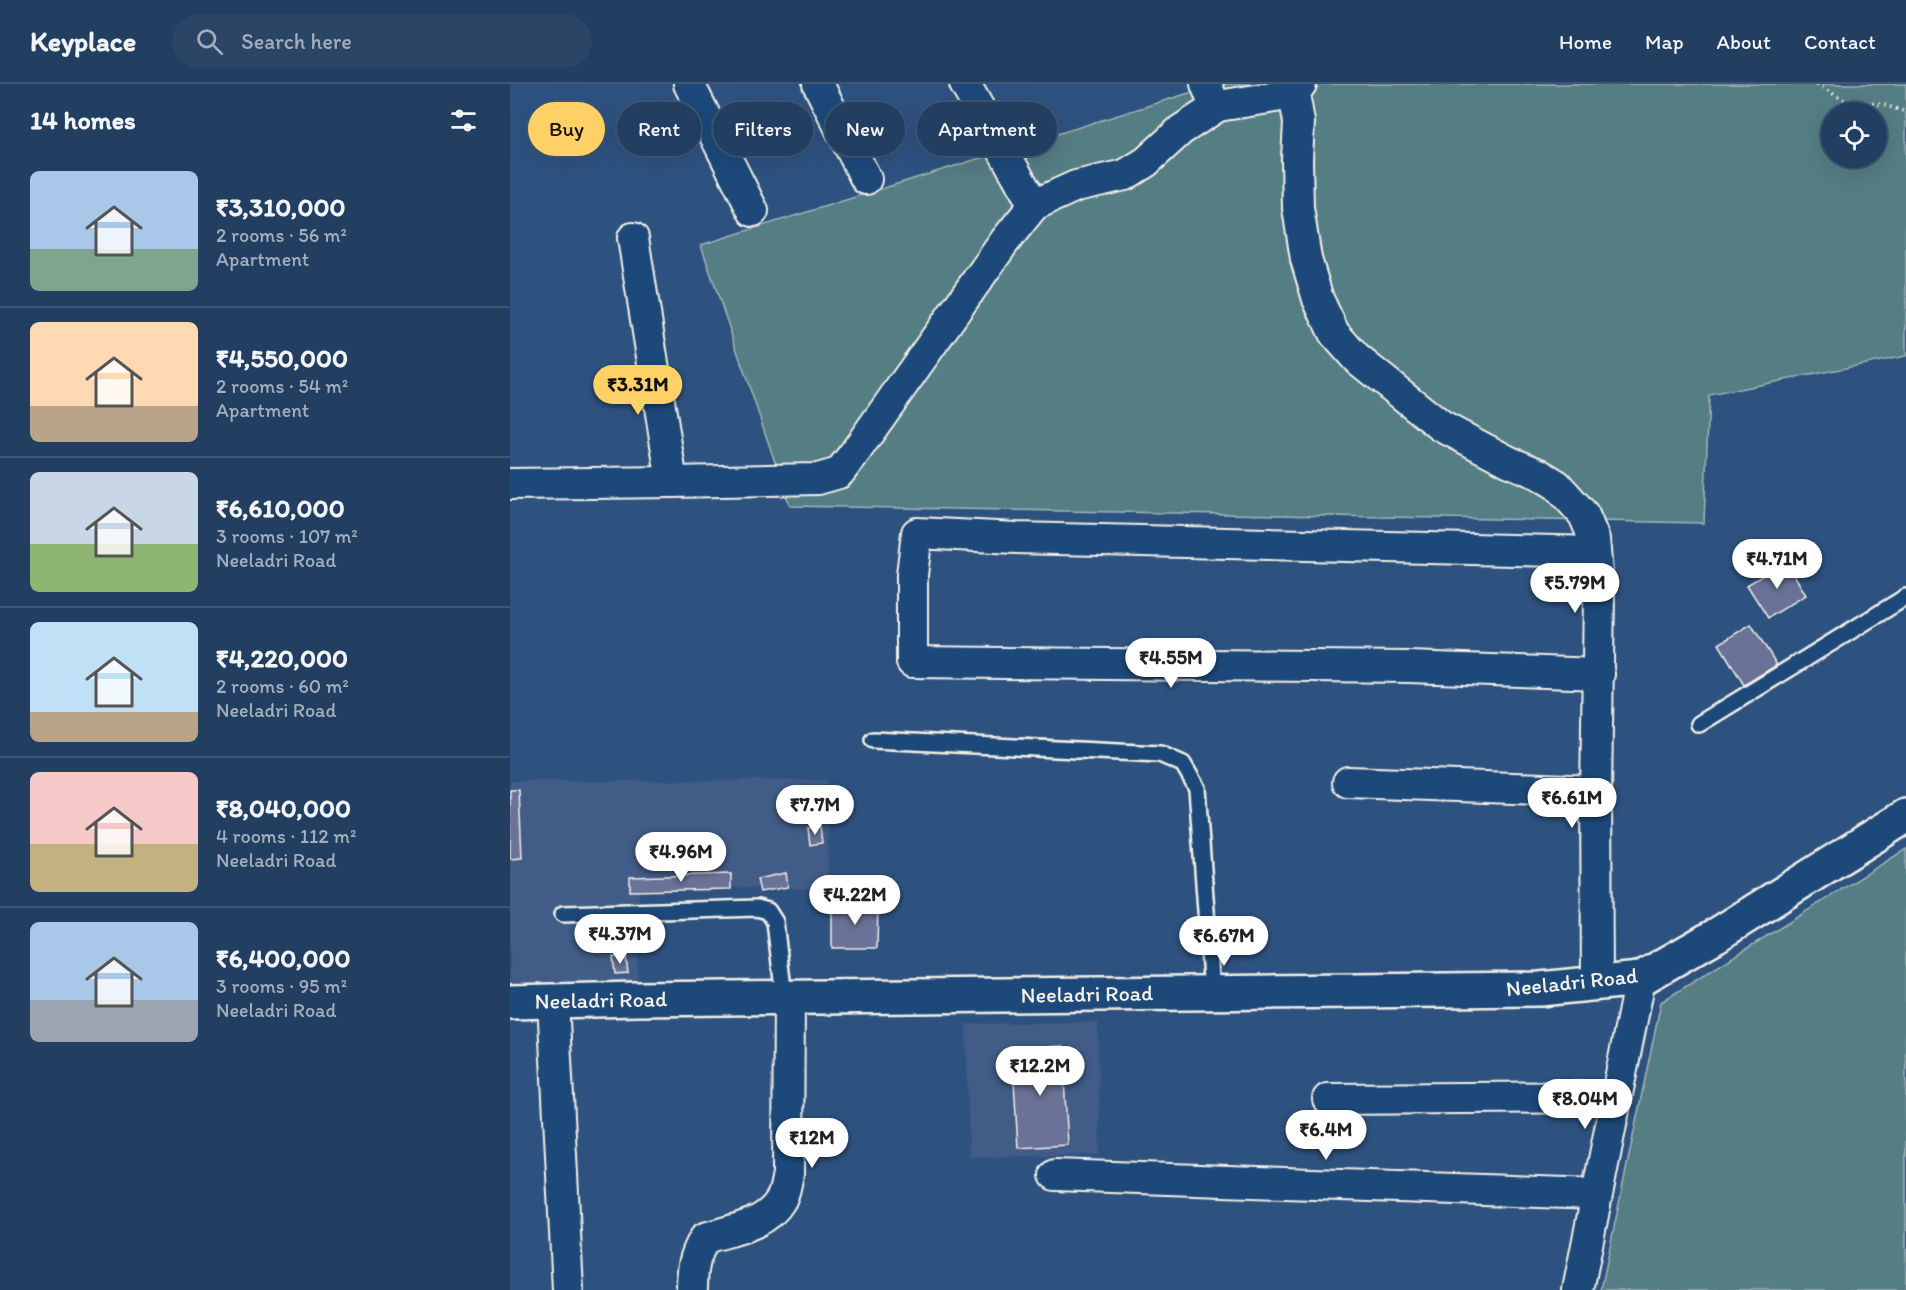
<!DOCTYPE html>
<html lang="en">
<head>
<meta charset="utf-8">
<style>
  :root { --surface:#223e60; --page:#2a4566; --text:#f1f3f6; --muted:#a2aebd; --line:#3f5775; --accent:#ffd166 }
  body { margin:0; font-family:Itim,sans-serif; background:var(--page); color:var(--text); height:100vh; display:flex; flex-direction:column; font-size:22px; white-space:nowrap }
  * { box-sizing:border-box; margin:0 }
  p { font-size:20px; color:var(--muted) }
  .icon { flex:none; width:33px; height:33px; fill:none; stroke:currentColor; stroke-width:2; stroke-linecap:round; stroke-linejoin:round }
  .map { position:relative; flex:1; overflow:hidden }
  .drawer { display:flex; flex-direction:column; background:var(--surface); width:510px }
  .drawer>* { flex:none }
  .guide { position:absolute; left:18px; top:18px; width:570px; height:54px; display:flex; gap:12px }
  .buttons { position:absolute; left:1311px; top:18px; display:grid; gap:12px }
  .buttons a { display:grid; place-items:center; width:66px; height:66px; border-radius:50%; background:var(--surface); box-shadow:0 6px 24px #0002,0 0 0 2px var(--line); font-size:30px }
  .price { position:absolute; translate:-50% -51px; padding:0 14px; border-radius:21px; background:#fff; color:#222; font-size:20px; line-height:39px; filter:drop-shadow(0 2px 3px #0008) }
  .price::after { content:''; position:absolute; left:50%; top:36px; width:18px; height:14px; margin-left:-9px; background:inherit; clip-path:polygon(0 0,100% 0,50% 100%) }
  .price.current { background:var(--accent); color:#111 }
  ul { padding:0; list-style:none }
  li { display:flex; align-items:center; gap:18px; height:150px; padding:0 30px }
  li+li { border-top:2px solid var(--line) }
  li span { display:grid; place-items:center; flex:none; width:168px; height:120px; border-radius:9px; color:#555 }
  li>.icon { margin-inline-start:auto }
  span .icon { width:72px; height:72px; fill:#fffc; stroke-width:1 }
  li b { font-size:26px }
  h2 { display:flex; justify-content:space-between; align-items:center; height:72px; padding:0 30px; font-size:26px }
  .pill { padding:0 21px; border-radius:27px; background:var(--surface); box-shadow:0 6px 24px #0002,0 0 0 2px var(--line); font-size:21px; line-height:54px }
  .pill.current { background:var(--accent); color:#111 }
  header { display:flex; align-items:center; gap:36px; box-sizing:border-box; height:84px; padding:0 30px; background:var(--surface); border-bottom:2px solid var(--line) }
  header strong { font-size:28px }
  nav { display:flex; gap:33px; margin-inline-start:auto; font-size:21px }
  .search { width:420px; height:54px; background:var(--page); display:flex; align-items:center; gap:15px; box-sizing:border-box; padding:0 21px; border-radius:33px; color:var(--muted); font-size:22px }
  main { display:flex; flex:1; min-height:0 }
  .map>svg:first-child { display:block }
</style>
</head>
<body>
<header>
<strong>Keyplace</strong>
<div class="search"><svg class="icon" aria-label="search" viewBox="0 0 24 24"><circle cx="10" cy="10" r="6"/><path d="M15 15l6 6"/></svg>Search here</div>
<nav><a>Home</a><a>Map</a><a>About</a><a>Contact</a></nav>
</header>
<main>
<section class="drawer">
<h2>14 homes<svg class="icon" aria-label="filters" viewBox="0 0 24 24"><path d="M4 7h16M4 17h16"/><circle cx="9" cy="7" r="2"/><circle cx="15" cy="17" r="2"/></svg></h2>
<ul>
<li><span style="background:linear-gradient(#a9c7e8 65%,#7fa58c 0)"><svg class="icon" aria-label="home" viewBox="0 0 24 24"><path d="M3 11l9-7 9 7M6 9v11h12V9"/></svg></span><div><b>₹3,310,000</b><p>2 rooms · 56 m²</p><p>Apartment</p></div></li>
<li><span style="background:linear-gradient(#ffd9b3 70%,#b9a48a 0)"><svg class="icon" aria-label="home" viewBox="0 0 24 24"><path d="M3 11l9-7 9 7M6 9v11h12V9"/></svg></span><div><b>₹4,550,000</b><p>2 rooms · 54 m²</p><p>Apartment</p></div></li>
<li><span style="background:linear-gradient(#c9d6e8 60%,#8fb573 0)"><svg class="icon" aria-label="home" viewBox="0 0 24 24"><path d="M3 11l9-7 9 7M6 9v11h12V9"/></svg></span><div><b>₹6,610,000</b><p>3 rooms · 107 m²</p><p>Neeladri Road</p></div></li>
<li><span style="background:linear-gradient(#bfe0f5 75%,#b9a48a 0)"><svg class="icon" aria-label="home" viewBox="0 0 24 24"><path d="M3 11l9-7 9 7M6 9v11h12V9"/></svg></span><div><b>₹4,220,000</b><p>2 rooms · 60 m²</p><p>Neeladri Road</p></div></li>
<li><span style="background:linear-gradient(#f6c9c9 60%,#c2b280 0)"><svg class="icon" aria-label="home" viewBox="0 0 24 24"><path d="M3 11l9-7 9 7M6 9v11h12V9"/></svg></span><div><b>₹8,040,000</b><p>4 rooms · 112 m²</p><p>Neeladri Road</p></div></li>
<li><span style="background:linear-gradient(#a9c7e8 65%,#9aa5b1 0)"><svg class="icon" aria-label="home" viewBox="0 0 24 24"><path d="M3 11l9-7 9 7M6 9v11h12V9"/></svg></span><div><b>₹6,400,000</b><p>3 rooms · 95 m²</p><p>Neeladri Road</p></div></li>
</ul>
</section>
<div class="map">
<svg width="1396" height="1206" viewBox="0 0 1396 1206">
  <rect width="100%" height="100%" fill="#2e5280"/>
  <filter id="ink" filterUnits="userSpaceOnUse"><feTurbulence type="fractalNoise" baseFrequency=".0167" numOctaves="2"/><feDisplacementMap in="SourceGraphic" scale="12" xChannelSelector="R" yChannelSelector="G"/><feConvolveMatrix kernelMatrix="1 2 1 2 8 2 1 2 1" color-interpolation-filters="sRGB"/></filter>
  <g filter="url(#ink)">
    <!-- built -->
    <g fill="#405c87">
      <polygon points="317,696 318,805 129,802 127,915 0,918 0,697"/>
      <polygon points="588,938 590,1071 459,1073 456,940"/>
    </g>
    <!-- green -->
    <g fill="#547d84" stroke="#a4b7b6" stroke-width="1.5" fill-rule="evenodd">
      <path d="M708 0H1396V272L1199 311 1194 439 280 422 191 161ZM1322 28H1366V74H1322Z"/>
      <polygon points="1396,765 1396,1206 1091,1206 1151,918"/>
    </g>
    <!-- building -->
    <g fill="#6a7297" stroke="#f4f1e8" stroke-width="1.5">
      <polygon points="1276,477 1296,511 1258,534 1237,501"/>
      <polygon points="1241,540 1267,581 1234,601 1209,560"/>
      <polygon points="0,706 9,706 12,774 0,775"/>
      <polygon points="310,742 312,759 300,761 298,744"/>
      <polygon points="276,789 278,803 250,808 247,795"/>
      <polygon points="221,790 221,805 120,807 120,793"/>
      <polygon points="322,820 368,821 367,864 322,864"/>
      <polygon points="116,872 118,889 105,890 103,873"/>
      <polygon points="552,962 558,1061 508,1064 502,965"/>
    </g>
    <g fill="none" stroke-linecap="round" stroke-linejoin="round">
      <!-- service casing -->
      <g stroke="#f4f1e8" stroke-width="20">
        <g id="service">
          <polyline points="1189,640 1396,513"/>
          <polyline points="363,656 650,670 673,680 687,704 702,908"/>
          <polyline points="53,830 247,824 258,827 265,838 274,913"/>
        </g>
      </g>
      <!-- minor casing -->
      <g stroke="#f4f1e8" stroke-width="34">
        <g id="minor">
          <polyline points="179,0 243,127"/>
          <polyline points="308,0 356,95"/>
          <polyline points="455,0 524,121"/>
          <polyline points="784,10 789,38 787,75 788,124 796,175 808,215 824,249 846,274 931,342 1000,378 1029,390 1047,401 1074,431 1084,455 1089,512 1086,707 1087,899"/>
          <polyline points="708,22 784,10 791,0"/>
          <polyline points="162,398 308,395 329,389 343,371 495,157 524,121 566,102 615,91 636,78 671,46 708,22 702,15 696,0"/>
          <polyline points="0,400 162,398 123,154"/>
          <polyline points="1085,468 506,454 407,449 402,491 402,578 899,583 1089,590"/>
          <polyline points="838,698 1086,707"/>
          <polyline points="43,917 58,1206"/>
          <polyline points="818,1015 1107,1013"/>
          <polyline points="545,1091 1086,1110"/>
          <path d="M182 1206C182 1185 184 1172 195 1154 220 1146 255 1142 270 1117 275 1110 276 1098 278 1090L279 913"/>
          <polyline points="1068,1206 1130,895"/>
        </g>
      </g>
      <!-- secondary casing -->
      <g stroke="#f4f1e8" stroke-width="38">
        <polyline id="secondary" points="0,918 127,915 1030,905 1130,895 1205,852 1396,732"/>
      </g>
      <!-- path -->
      <polyline stroke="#f4f1e8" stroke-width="4" stroke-dasharray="1.5 4.5" stroke-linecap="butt" points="1307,0 1334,16 1374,21 1396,28"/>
      <!-- service -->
      <use href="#service" stroke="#1f4a7a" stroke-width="15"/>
      <!-- minor -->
      <use href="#minor" stroke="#1f4a7a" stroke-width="30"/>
      <!-- secondary -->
      <use href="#secondary" stroke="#1f4a7a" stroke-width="33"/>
    </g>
  </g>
  <g text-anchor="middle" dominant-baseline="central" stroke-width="5" stroke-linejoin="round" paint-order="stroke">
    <!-- street labels -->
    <g font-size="22" fill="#f4f1e8" stroke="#1f4a7a">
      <text transform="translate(1062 898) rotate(-6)">Neeladri Road</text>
      <text transform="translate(577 910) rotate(-1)">Neeladri Road</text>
      <text transform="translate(91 916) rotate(-1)">Neeladri Road</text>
    </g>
  </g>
</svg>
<div class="buttons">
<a><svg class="icon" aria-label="locate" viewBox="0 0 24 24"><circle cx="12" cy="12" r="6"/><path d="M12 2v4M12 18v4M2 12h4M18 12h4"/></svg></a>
</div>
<b class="price current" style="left:128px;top:332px">₹3.31M</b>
<b class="price" style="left:1267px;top:506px">₹4.71M</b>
<b class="price" style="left:1065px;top:530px">₹5.79M</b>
<b class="price" style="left:661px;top:605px">₹4.55M</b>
<b class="price" style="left:1062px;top:745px">₹6.61M</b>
<b class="price" style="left:305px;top:752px">₹7.7M</b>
<b class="price" style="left:171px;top:799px">₹4.96M</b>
<b class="price" style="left:345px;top:842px">₹4.22M</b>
<b class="price" style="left:110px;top:881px">₹4.37M</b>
<b class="price" style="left:714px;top:883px">₹6.67M</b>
<b class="price" style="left:530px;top:1013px">₹12.2M</b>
<b class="price" style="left:1075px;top:1046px">₹8.04M</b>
<b class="price" style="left:816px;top:1077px">₹6.4M</b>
<b class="price" style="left:302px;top:1085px">₹12M</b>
<div class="guide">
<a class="pill current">Buy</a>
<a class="pill">Rent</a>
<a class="pill">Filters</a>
<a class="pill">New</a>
<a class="pill">Apartment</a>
</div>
</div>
</main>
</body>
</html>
